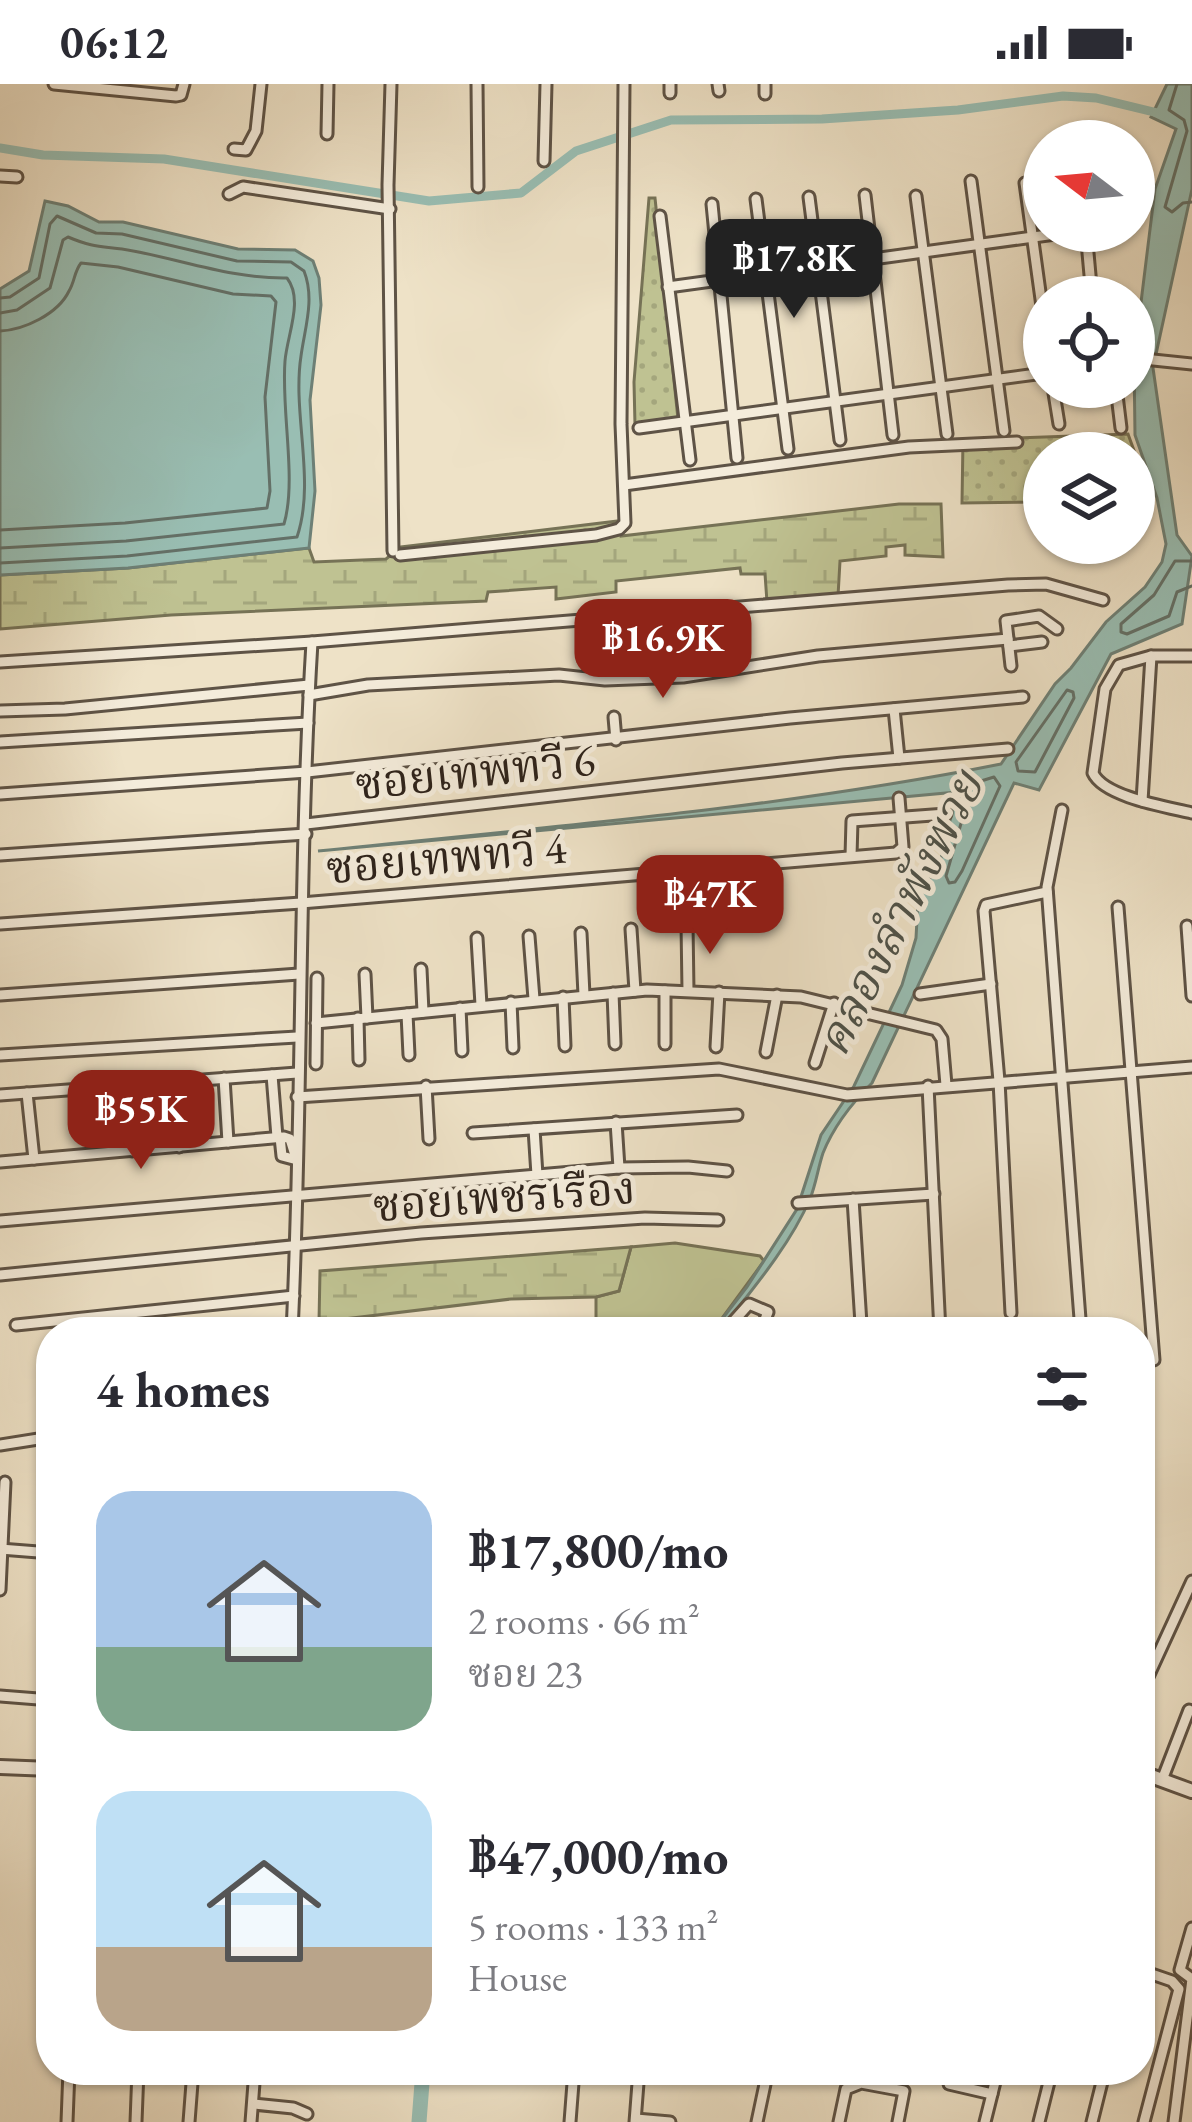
<!DOCTYPE html>
<html lang="en">
<head>
<meta charset="utf-8">
<style>
  :root { --surface:#fff; --page:#f2f2f3; --text:#2b2b33; --muted:#7c7c81; --accent:#8f2418 }
  body { margin:0; font-family:"EB Garamond","Noto Serif Thai",serif; background:var(--page); color:var(--text); height:100vh; display:flex; flex-direction:column; font-size:45px; white-space:nowrap }
  * { box-sizing:border-box; margin:0 }
  p { font-size:39px; color:var(--muted) }
  .icon { flex:none; width:66px; height:66px; fill:none; stroke:currentColor; stroke-width:2; stroke-linecap:round; stroke-linejoin:round }
  .map { position:relative; flex:1; overflow:hidden }
  .side { position:absolute; left:36px; top:1233px; width:1119px; height:768px; display:flex; flex-direction:column; background:var(--surface); border-radius:48px; box-shadow:0 3px 9px #0004 }
  .side>* { flex:none }
  .needle { width:78px; rotate:286deg }
  .fabs { position:absolute; left:1023px; top:36px; display:grid; gap:24px }
  .fabs a { display:grid; place-items:center; width:132px; height:132px; border-radius:50%; background:var(--surface); box-shadow:0 3px 9px #0004; font-size:60px }
  .price { position:absolute; translate:-50% -102px; padding:0 27px; border-radius:24px; background:var(--accent); color:#fff; font-size:39px; line-height:78px; filter:drop-shadow(0 3px 6px #0008) }
  .price::after { content:''; position:absolute; left:50%; top:72px; width:36px; height:27px; margin-left:-18px; background:inherit; clip-path:polygon(0 0,100% 0,50% 100%) }
  .price.selected { background:#222; color:#fff }
  ul { padding:0; list-style:none }
  li { display:flex; align-items:center; gap:36px; height:300px; padding:0 60px }
  li span { display:grid; place-items:center; flex:none; width:336px; height:240px; border-radius:36px; color:#555 }
  li>.icon { margin-inline-start:auto }
  span .icon { width:144px; height:144px; fill:#fffc; stroke-width:1 }
  li b { font-size:51px }
  h2 { display:flex; justify-content:space-between; align-items:center; height:144px; padding:0 60px; font-size:51px }
  .status { display:flex; justify-content:space-between; align-items:center; height:84px; padding:0 60px; background:var(--surface); direction:ltr }
  .status svg { height:33px; fill:currentColor }
  .map>svg:first-child { display:block }
</style>
</head>
<body>
<div class="status"><b>06:12</b><svg viewBox="0 0 49 12"><path d="M0 12V9h3v3zM5 12V6h3v6zM10 12V3h3v9zM15 12V0h3v12zM26 1h20v11H26zM47 4h2v5h-2z"/></svg></div>
<div class="map">
<svg width="1192" height="2038" viewBox="0 0 1192 2038">
  <defs>
    <pattern id="wetland-marsh" width="20" height="14" patternUnits="userSpaceOnUse" patternTransform="scale(3)"><rect width="20" height="14" fill="#bfc292"/><path d="M1 5h8M5 5V1M11 12h8M15 12V8" fill="none" stroke="#a4a67d"/></pattern>
    <pattern id="garden-dots" width="8" height="8" patternUnits="userSpaceOnUse" patternTransform="scale(3)"><rect width="8" height="8" fill="#bfc292"/><path d="M2 2h.1M6 6h.1" fill="none" stroke="#a4a67d" stroke-width="1.8" stroke-linecap="round"/></pattern>
  </defs>
  <rect width="100%" height="100%" fill="#eee2c7"/>
  <filter id="stains"><feTurbulence type="fractalNoise" baseFrequency=".00167" numOctaves="4"/><feColorMatrix values="0 0 0 0 .2 0 0 0 0 .09 0 0 0 0 .02 0 0 0 .5 -.17"/></filter>
  <radialGradient id="worn" r=".72"><stop offset=".6" stop-color="#630" stop-opacity="0"/><stop offset="1" stop-color="#630" stop-opacity=".3"/></radialGradient>
  <!-- grass -->
  <polygon fill="#bfc292" stroke="#767256" stroke-width="3" points="675,1159 760,1172 764,1177 712,1248 628,1248 596,1234 596,1213 619,1207 631,1163"/>
  <!-- wetland -->
  <g fill="url(#wetland-marsh)" stroke="#767256" stroke-width="3">
    <polygon points="899,420 941,420 943,473 905,471 905,461 886,463 886,472 840,477 838,512 767,518 765,490 741,490 740,484 616,497 616,508 556,515 556,503 488,508 486,517 171,531 0,545 0,491 128,484 309,464 314,478 386,475 401,463 618,437 621,452"/>
    <polygon points="631,1163 619,1207 596,1213 511,1215 319,1238 320,1187"/>
  </g>
  <!-- garden -->
  <g fill="url(#garden-dots)" stroke="#767256" stroke-width="3">
    <polygon points="649,114 655,114 678,335 635,341 634,298"/>
    <polygon points="1128,350 1152,416 1134,416 1134,369 1044,369 1044,418 962,419 963,356"/>
  </g>
  <!-- water -->
  <g fill="#99beb3" stroke="#6e8076" stroke-width="3">
    <path d="M1167 0H1192V105L1153 284 1177 451 1192 472 1182 540 1111 570 1039 706 1014 699 872 999C853 1018 833 1044 823 1069 818 1084 816 1100 810 1115 789 1163 751 1207 719 1248H712L747 1203 797 1125 821 1051 854 1002 902 901 916 854 918 817 941 774 957 708 318 767C546 743 776 725 1001 680L1055 600 1071 584 1106 538 1145 503 1162 478 1166 460 1157 414 1135 351 1134 275 1155 105 1176 45 1151 33Z"/>
    <polygon points="45,117 68,122 99,138 123,138 238,165 295,166 313,177 319,194 321,221 310,316 315,407 309,464 128,484 0,491 0,205 29,187"/>
  </g>
  <g fill="none" stroke-linecap="round" stroke-linejoin="round">
    <!-- shore -->
    <g stroke="#647067" stroke-width="3">
      <polyline points="1177,0 1169,26 1184,36 1187,47 1165,123 1172,128 1183,119 1192,118"/>
      <path d="M0 214 10 213 39 194 50 140 57 132 96 149 122 150 237 177 291 178 304 187C315 215 305 243 301 272 292 330 316 397 297 453L127 472 0 479"/>
      <path d="M0 229 17 226 50 204 63 156 68 153C92 163 97 162 122 165 178 174 230 195 287 194 304 216 287 251 285 277 281 327 297 396 284 440L126 457 0 464"/>
      <path d="M0 247C24 246 58 230 69 207 75 197 74 188 81 179L118 183 233 210 271 212 276 218 265 313 270 407 267 424 125 439 0 446"/>
      <polyline points="1192,477 1175,477 1154,511 1121,540 1121,548 1127,550 1169,532 1177,508 1192,502"/>
      <polygon points="1067,606 1073,608 1074,614 1035,688 1018,687 1016,678"/>
      <polygon points="994,693 1000,702 962,787 955,798 949,799 946,792 968,715 968,701"/>
    </g>
    <!-- canal -->
    <polyline stroke="#99beb3" stroke-width="9" points="0,64 43,71 164,75 429,117 521,109 576,67 671,36 822,35 958,26 1063,12 1096,14 1162,30"/>
    <!-- river -->
    <polyline stroke="#99beb3" stroke-width="15" points="419,2038 423,1986"/>
    <!-- minor casing -->
    <g stroke="#5e5346" stroke-width="15">
      <g id="minor">
        <polyline points="54,0 176,12 181,11 184,0"/>
        <polyline points="391,0 388,101 393,467"/>
        <polyline points="477,0 478,103"/>
        <polyline points="718,0 719,7"/>
        <polyline points="670,9 670,0"/>
        <polyline points="765,10 765,0"/>
        <polyline points="327,50 328,0"/>
        <polyline points="234,65 246,66 256,47 261,0"/>
        <polyline points="544,77 546,0"/>
        <polyline points="0,92 17,93"/>
        <polyline points="971,97 1004,347"/>
        <polyline points="1025,99 1044,237"/>
        <polyline points="229,110 243,103 390,125"/>
        <polyline points="865,111 893,351"/>
        <polyline points="916,112 947,350"/>
        <polyline points="809,113 840,356"/>
        <polyline points="756,115 788,365"/>
        <polyline points="712,120 737,374"/>
        <polyline points="660,132 690,376"/>
        <polyline points="1086,147 1092,213"/>
        <polyline points="668,203 1077,147"/>
        <polyline points="1134,274 1192,280"/>
        <polyline points="1053,303 1059,340"/>
        <polyline points="1116,303 1121,344"/>
        <polyline points="639,344 1044,289"/>
        <polyline points="624,401 909,363 1017,358"/>
        <polyline points="400,471 596,451 619,445 625,439 621,340 624,0"/>
        <polyline points="1009,562 1042,558"/>
        <path d="M1192 572H1151L1119 581 1105 605 1093 689C1104 713 1167 723 1192 729"/>
        <polyline points="0,578 312,558 1008,501 1046,500 1103,516"/>
        <polyline points="1011,582 1006,537 1039,532 1057,545"/>
        <polyline points="309,611 368,601 559,591 605,596 683,593 818,572 1008,555"/>
        <polyline points="894,625 899,674"/>
        <polyline points="0,627 65,625 309,601"/>
        <polyline points="614,633 616,656"/>
        <polyline points="0,658 308,639"/>
        <polyline points="0,710 307,688 790,634 1023,613"/>
        <polyline points="1142,717 1151,572"/>
        <polyline points="1062,726 1047,803 1081,1248"/>
        <polyline points="306,740 842,679 1008,665"/>
        <polyline points="0,771 306,750"/>
        <polyline points="851,772 852,737 946,730"/>
        <polyline points="1118,823 1154,1276"/>
        <polyline points="0,840 301,819 896,769 903,763 899,714"/>
        <polyline points="687,840 688,907"/>
        <polyline points="1187,842 1192,912"/>
        <polyline points="631,845 635,907"/>
        <polyline points="581,849 584,911"/>
        <polyline points="529,852 534,915"/>
        <polyline points="477,854 481,921"/>
        <polyline points="421,885 423,928"/>
        <polyline points="365,890 367,934"/>
        <polyline points="613,909 615,960"/>
        <polyline points="920,910 991,900"/>
        <polyline points="0,911 299,890"/>
        <polyline points="563,913 565,962"/>
        <polyline points="511,918 513,964"/>
        <polyline points="460,924 462,967"/>
        <polyline points="407,930 409,971"/>
        <polyline points="358,934 359,976"/>
        <polyline points="316,939 647,906 801,913 936,946 942,955 946,1001"/>
        <polyline points="665,960 665,907"/>
        <polyline points="716,963 719,908"/>
        <polyline points="766,968 777,911"/>
        <polyline points="0,971 297,953"/>
        <polyline points="815,979 834,919"/>
        <polyline points="316,980 317,894"/>
        <polyline points="272,991 277,1053"/>
        <polyline points="224,994 228,1058"/>
        <polyline points="175,998 179,1063"/>
        <polyline points="128,1001 132,1067"/>
        <polyline points="426,1002 429,1055"/>
        <polyline points="928,1002 940,1248"/>
        <polyline points="27,1009 34,1075"/>
        <polyline points="0,1011 297,989"/>
        <polyline points="297,1013 719,985 847,1011 1192,983"/>
        <polyline points="616,1038 619,1084"/>
        <polyline points="534,1045 537,1091"/>
        <polyline points="473,1049 737,1031"/>
        <polyline points="280,1053 282,1072 297,1076"/>
        <polyline points="0,1078 284,1053 290,1055 294,1068"/>
        <polyline points="853,1115 861,1240"/>
        <polyline points="798,1119 934,1110"/>
        <polyline points="0,1137 619,1084 688,1083 727,1087"/>
        <polyline points="0,1191 421,1149 645,1134 718,1136"/>
        <polyline points="1011,1229 999,997 984,827 986,821 1047,808"/>
        <polyline points="16,1241 294,1212"/>
        <path d="M292 1248C303 1018 298 788 312 558"/>
        <polyline points="724,1248 749,1220 768,1228 760,1248"/>
        <polyline points="0,1361 51,1353"/>
        <polyline points="0,1465 51,1469"/>
        <polyline points="0,1506 5,1398"/>
        <polyline points="1140,1610 1192,1497"/>
        <polyline points="0,1612 51,1616"/>
        <polyline points="1162,1696 1189,1626"/>
        <polyline points="1140,1886 1172,1897 1179,1905 1144,2038"/>
        <polyline points="949,2000 992,2010"/>
        <polyline points="253,2020 293,2024 307,2030"/>
        <polyline points="636,2035 670,2038"/>
        <polyline points="67,2038 69,1986"/>
        <polyline points="136,2038 138,1986"/>
        <polyline points="189,2038 193,1986"/>
        <polyline points="251,2038 255,1986"/>
        <polyline points="570,2038 574,1986"/>
        <polyline points="635,2038 639,1986"/>
        <polyline points="757,2038 768,1986"/>
        <polyline points="839,2038 846,2005 861,1999 904,2007 898,2038"/>
        <polyline points="985,2038 998,1986"/>
        <polyline points="1039,2038 1052,1986"/>
        <polyline points="1092,2038 1105,1986"/>
        <polyline points="1174,2038 1192,1895 1180,1886 1192,1844"/>
      </g>
    </g>
    <!-- tertiary casing -->
    <g stroke="#5e5346" stroke-width="18">
      <g id="tertiary">
        <polyline points="0,1683 51,1685"/>
        <polyline points="1140,1688 1192,1707"/>
      </g>
    </g>
    <!-- minor -->
    <use href="#minor" stroke="#f4ecdb" stroke-width="9"/>
    <!-- tertiary -->
    <use href="#tertiary" stroke="#f4ecdb" stroke-width="12"/>
  </g>
  <g text-anchor="middle" dominant-baseline="central" stroke-width="10" stroke-linejoin="round" paint-order="stroke">
    <!-- street labels -->
    <g font-size="45" fill="#2e231b" stroke="#f4ecdb">
      <text transform="translate(475 687) rotate(-6)">ซอยเทพทวี 6</text>
      <text transform="translate(446 773) rotate(-5)">ซอยเทพทวี 4</text>
      <text transform="translate(504 1112) rotate(-4)">ซอยเพชรเรือง</text>
    </g>
    <!-- water labels -->
    <g font-size="48" font-style="italic" fill="#4e5249" stroke="#f4ecdb">
      <text transform="translate(899 829) rotate(-63)">คลองลำพังพวย</text>
    </g>
  </g>
  <rect width="100%" height="100%" filter="url(#stains)"/>
  <rect width="100%" height="100%" fill="url(#worn)"/>
</svg>
<div class="fabs">
<a><svg class="needle" viewBox="-14 -14 28 28"><path d="M0-13l5 13h-10z" fill="#e53935"/><path d="M0 13l5-13h-10z" fill="#7c7c81"/></svg></a>
<a><svg class="icon" aria-label="locate" viewBox="0 0 24 24"><circle cx="12" cy="12" r="6"/><path d="M12 2v4M12 18v4M2 12h4M18 12h4"/></svg></a>
<a><svg class="icon" aria-label="layers" viewBox="0 0 24 24"><path d="M12 4l9 5-9 5-9-5zM3 14l9 5 9-5"/></svg></a>
</div>
<b class="price selected" style="left:794px;top:237px">฿17.8K</b>
<b class="price" style="left:663px;top:617px">฿16.9K</b>
<b class="price" style="left:710px;top:873px">฿47K</b>
<b class="price" style="left:141px;top:1088px">฿55K</b>
<section class="side">
<h2>4 homes<svg class="icon" aria-label="filters" viewBox="0 0 24 24"><path d="M4 7h16M4 17h16"/><circle cx="9" cy="7" r="2"/><circle cx="15" cy="17" r="2"/></svg></h2>
<ul>
<li><span style="background:linear-gradient(#a9c7e8 65%,#7fa58c 0)"><svg class="icon" aria-label="home" viewBox="0 0 24 24"><path d="M3 11l9-7 9 7M6 9v11h12V9"/></svg></span><div><b>฿17,800/mo</b><p>2 rooms · 66 m²</p><p>ซอย 23</p></div></li>
<li><span style="background:linear-gradient(#bfe0f5 65%,#b9a48a 0)"><svg class="icon" aria-label="home" viewBox="0 0 24 24"><path d="M3 11l9-7 9 7M6 9v11h12V9"/></svg></span><div><b>฿47,000/mo</b><p>5 rooms · 133 m²</p><p>House</p></div></li>
</ul>
</section>
</div>
</body>
</html>
